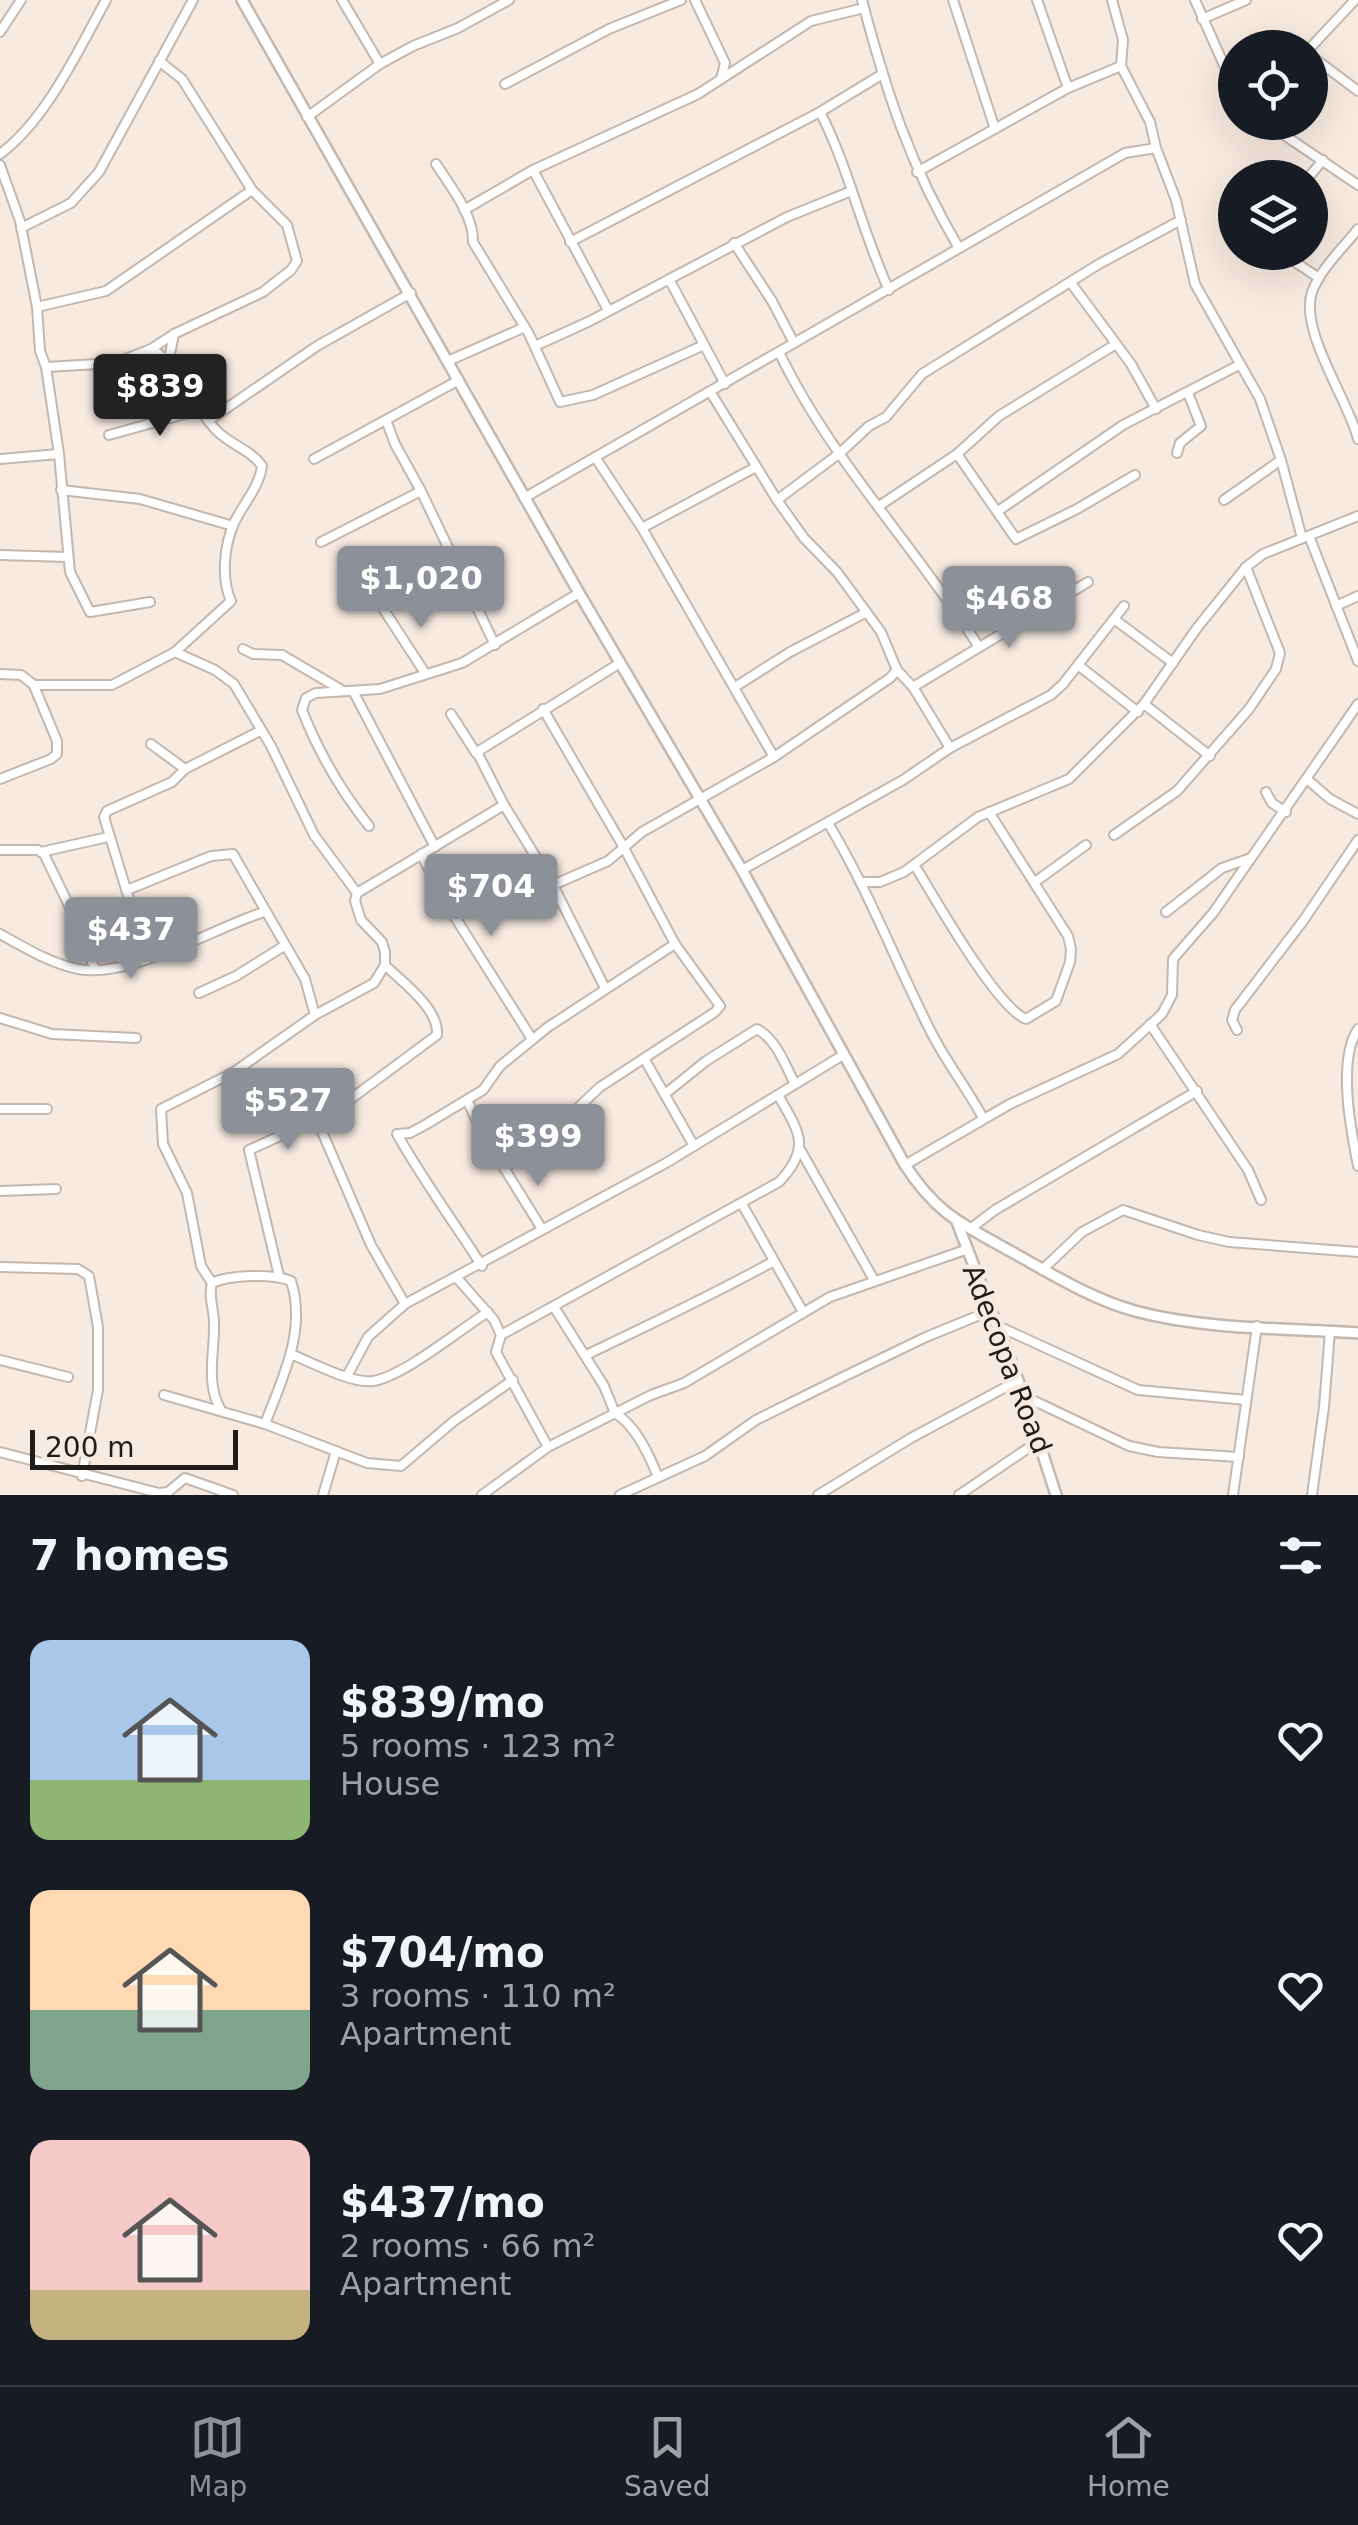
<!DOCTYPE html>
<html lang="en">
<head>
<meta charset="utf-8">
<style>
  :root { --surface:#171b24; --page:#20242c; --text:#f1f3f6; --muted:#9ea1a6; --line:#363941; --accent:#8c9099 }
  body { margin:0; font-family:"DejaVu Sans",sans-serif; background:var(--page); color:var(--text); height:100vh; display:flex; flex-direction:column; font-size:38px; white-space:nowrap }
  * { box-sizing:border-box; margin:0 }
  p { font-size:32px; color:var(--muted) }
  .icon { flex:none; width:55px; height:55px; fill:none; stroke:currentColor; stroke-width:2; stroke-linecap:round; stroke-linejoin:round }
  .map { position:relative; height:1495px; overflow:hidden }
  .side { display:flex; flex-direction:column; background:var(--surface); flex:1 }
  .side>* { flex:none }
  .tools { position:absolute; left:1218px; top:30px; display:grid; gap:20px }
  .tools a { display:grid; place-items:center; width:110px; height:110px; border-radius:50%; background:var(--surface); box-shadow:0 10px 40px #0002; font-size:50px }
  .scale { position:absolute; left:30px; bottom:25px; width:208px; box-sizing:border-box; padding-left:10px; border:5px solid #211c19; border-top:0; font-size:28px; line-height:35px; white-space:nowrap; color:#211c19; -webkit-text-stroke:8px #f7eae1; paint-order:stroke }
  .price { position:absolute; translate:-50% -85px; padding:0 22px; border-radius:10px; background:var(--accent); color:#fff; font-size:32px; line-height:65px; filter:drop-shadow(0 2px 5px #0008) }
  .price::after { content:''; position:absolute; left:50%; top:60px; width:30px; height:22px; margin-left:-15px; background:inherit; clip-path:polygon(0 0,100% 0,50% 100%) }
  .price.current { background:#222; color:#fff }
  ul { padding:0; list-style:none }
  li { display:flex; align-items:center; gap:30px; height:250px; padding:0 30px }
  li span { display:grid; place-items:center; flex:none; width:280px; height:200px; border-radius:20px; color:#555 }
  li>.icon { margin-inline-start:auto }
  span .icon { width:120px; height:120px; fill:#fffc; stroke-width:1 }
  li b { font-size:42px }
  h2 { display:flex; justify-content:space-between; align-items:center; height:120px; padding:0 30px; font-size:42px }
  .dock { display:flex; justify-content:space-around; align-items:center; height:140px; border-top:2px solid var(--line); background:var(--surface); font-size:28px; color:var(--muted) }
  .dock a { display:grid; justify-items:center; gap:5px }
  .dock .current { color:var(--accent) }
  .map>svg:first-child { display:block }
</style>
</head>
<body>
<div class="map">
<svg width="1358" height="1495" viewBox="0 0 1358 1495">
  <rect width="100%" height="100%" fill="#f7eae1"/>
  <g fill="none" stroke-linecap="round" stroke-linejoin="round">
    <!-- minor casing -->
    <g stroke="#c4b7ae" stroke-width="12">
      <g id="minor">
        <polyline points="342,0 380,64"/>
        <polyline points="695,0 725,63 721,79"/>
        <path d="M862 0C886 91 910 166 959 248"/>
        <polyline points="953,0 995,129"/>
        <polyline points="1037,0 1068,88"/>
        <polyline points="1112,0 1123,40 1121,66 1150,122 1156,148 1176,200 1195,284 1260,399 1281,460 1302,538"/>
        <polyline points="1195,0 1228,74 1226,89 1235,103"/>
        <polyline points="1202,19 1246,0"/>
        <polyline points="0,32 21,0"/>
        <polyline points="1310,48 1355,0"/>
        <polyline points="1310,55 1358,91"/>
        <polyline points="505,84 609,29 681,0"/>
        <path d="M820 112C849 168 862 232 889 290"/>
        <polyline points="307,117 380,64 413,46 458,28 509,0"/>
        <polyline points="1265,122 1358,185"/>
        <path d="M0 154C46 120 78 51 106 0"/>
        <path d="M436 164C450 186 474 215 473 242L529 334 560 402 593 395 704 345"/>
        <polyline points="0,165 20,221 37,307 40,351 46,367 59,454 70,572 90,612 150,602"/>
        <polyline points="533,170 608,310"/>
        <polyline points="917,172 1068,88 1121,66"/>
        <polyline points="1308,178 1323,160"/>
        <polyline points="464,210 533,170 698,94 811,21 864,8"/>
        <polyline points="21,228 71,203 99,172 193,0"/>
        <path d="M1358 229C1343 248 1321 268 1312 292 1299 331 1348 399 1358 439"/>
        <polyline points="570,242 820,112 881,75"/>
        <polyline points="734,243 772,301 794,343"/>
        <polyline points="1280,252 1319,278"/>
        <polyline points="669,279 725,384"/>
        <polyline points="1071,283 1131,364 1156,409"/>
        <polyline points="37,307 106,291 252,190"/>
        <polyline points="535,346 590,321 787,217 849,192"/>
        <path d="M151 349C182 365 193 407 217 431 231 445 251 450 262 466 259 488 243 504 234 523 224 546 221 579 231 601L175 652"/>
        <path d="M779 352C830 459 916 547 979 647"/>
        <polyline points="448,361 525,327"/>
        <polyline points="168,364 174,334"/>
        <polyline points="46,367 115,363 151,349 174,334 263,292 291,270 297,261 287,225 252,190 182,79 159,61"/>
        <polyline points="711,393 777,500 804,538 837,572 881,632 897,670 913,687 950,748"/>
        <polyline points="386,420 395,444 421,491 495,645"/>
        <polyline points="208,421 317,346 411,293"/>
        <polyline points="109,435 199,410"/>
        <polyline points="1177,453 1180,443 1201,426 1188,393"/>
        <polyline points="957,454 1016,539 1077,509 1135,475"/>
        <polyline points="595,457 642,528 774,757"/>
        <polyline points="0,459 59,454"/>
        <polyline points="314,459 459,380"/>
        <polyline points="61,490 140,499 233,526"/>
        <polyline points="524,498 1125,153 1156,148"/>
        <polyline points="777,500 840,453 869,426 886,417 922,374 1099,264 1181,220"/>
        <polyline points="1224,500 1281,460"/>
        <polyline points="879,506 957,454 999,416 1116,344"/>
        <polyline points="998,511 1123,425 1239,365"/>
        <polyline points="642,528 756,467"/>
        <polyline points="1309,536 1358,661"/>
        <polyline points="321,542 421,491"/>
        <polyline points="0,555 67,557"/>
        <polyline points="1336,606 1358,596"/>
        <polyline points="384,610 425,673"/>
        <polyline points="1114,619 1173,663"/>
        <polyline points="243,649 253,654 282,655 340,689"/>
        <polyline points="1078,665 1138,712"/>
        <polyline points="0,674 21,675 34,685 112,685 175,652 215,670 234,684 271,746 314,835 357,893"/>
        <polyline points="735,687 790,652 865,613"/>
        <polyline points="913,687 1088,582"/>
        <polyline points="353,691 435,847"/>
        <polyline points="1144,704 1210,756"/>
        <polyline points="451,714 476,753"/>
        <polyline points="151,744 185,769"/>
        <polyline points="0,779 51,759 57,754 57,741 34,686"/>
        <polyline points="1308,780 1330,799 1358,814"/>
        <polyline points="1266,792 1272,803 1286,812"/>
        <path d="M828 823C868 889 896 963 931 1032 946 1062 967 1088 983 1118"/>
        <path d="M369 826C341 791 318 751 302 710L306 698 316 693 380 689 462 663 579 593"/>
        <polyline points="1114,835 1177,791 1249,709 1276,669 1280,653 1246,567"/>
        <polyline points="0,850 38,850 44,854 78,924 95,970"/>
        <polyline points="41,852 108,837"/>
        <polyline points="421,854 448,906 532,1039"/>
        <path d="M915 866C935 898 996 1007 1026 1019L1056 1001 1070 962 1071 949 1068 936 989 812"/>
        <polyline points="742,870 903,780 950,748 1051,695 1063,684 1124,606"/>
        <polyline points="861,882 880,882 904,872 978,817 1069,779 1144,704 1197,628 1246,567 1263,554 1358,516"/>
        <polyline points="1035,882 1086,845"/>
        <polyline points="553,885 608,861 642,832 774,757 890,678 897,670"/>
        <polyline points="127,890 211,856 233,854 305,979 315,1015"/>
        <polyline points="1166,912 1222,868 1251,858"/>
        <path d="M0 934C25 948 50 963 78 969 131 979 213 928 264 912"/>
        <polyline points="147,958 104,817 107,811 172,782 185,769 260,731"/>
        <polyline points="605,988 553,885 504,805 477,752 620,663"/>
        <polyline points="199,993 236,976 284,946"/>
        <polyline points="0,1018 52,1034 136,1038"/>
        <polyline points="1150,1024 1248,1170 1261,1200"/>
        <path d="M1358 1029C1337 1060 1351 1131 1358 1166"/>
        <polyline points="1237,1030 1232,1020 1235,1010 1303,921 1358,840"/>
        <polyline points="645,1060 694,1146"/>
        <path d="M665 1094 706 1061 757 1029C777 1040 785 1065 795 1084"/>
        <polyline points="467,1100 483,1134 542,1229"/>
        <polyline points="0,1109 47,1109"/>
        <path d="M313 1121 348 1101 437 1035C439 1008 403 983 385 965"/>
        <polyline points="801,1151 874,1280"/>
        <polyline points="905,1165 1010,1104 1118,1054 1162,1014 1172,995 1173,959 1213,913 1358,704"/>
        <polyline points="505,1168 547,1137 600,1087 715,1012 720,1006 675,944 623,846 543,709"/>
        <polyline points="0,1191 56,1189"/>
        <polyline points="742,1204 803,1312"/>
        <polyline points="970,1229 995,1210 1197,1091"/>
        <path d="M482 1266C453 1221 423 1180 397 1134L410 1133 425 1125 483 1090 500 1066 548 1027 675 944"/>
        <polyline points="0,1267 78,1269 89,1276 98,1327 98,1390 82,1476"/>
        <polyline points="1042,1270 1082,1232 1123,1210 1198,1235 1229,1242 1358,1252"/>
        <polyline points="279,1276 249,1150 313,1121 320,1127 371,1245 405,1304"/>
        <polyline points="457,1278 494,1320 501,1335 496,1352 548,1447"/>
        <polyline points="212,1283 201,1266 187,1193 163,1144 161,1109 234,1072 315,1015 374,983 385,965 385,952 382,942 361,920 355,901 357,893 504,805"/>
        <path d="M554 1307 604 1386 615 1413C636 1426 649 1454 658 1477"/>
        <polyline points="998,1326 1138,1390 1246,1400"/>
        <path d="M501 1335 779 1182C812 1147 799 1132 778 1095"/>
        <path d="M291 1354C310 1362 352 1384 373 1381 404 1376 459 1330 488 1312"/>
        <path d="M586 1355C649 1325 713 1295 774 1261"/>
        <polyline points="0,1360 68,1377"/>
        <polyline points="347,1376 368,1337 405,1304 666,1163 843,1055"/>
        <polyline points="164,1395 265,1424 367,1463 401,1466 454,1421 513,1380"/>
        <polyline points="1024,1396 1129,1446 1158,1452 1239,1457"/>
        <path d="M221 1410C205 1384 215 1351 214 1323 214 1308 208 1297 212 1283 229 1275 273 1273 291 1281 307 1330 282 1379 265 1424"/>
        <polyline points="0,1452 159,1493 168,1492 185,1478 233,1495"/>
        <polyline points="323,1495 336,1451"/>
        <polyline points="482,1495 548,1447 651,1395 684,1383 830,1297 965,1250"/>
        <polyline points="620,1495 705,1456 756,1420 843,1377 926,1337 992,1310"/>
        <polyline points="818,1495 911,1438 1017,1381"/>
        <polyline points="959,1495 1040,1440"/>
        <polyline points="1233,1495 1257,1326"/>
        <polyline points="1312,1495 1324,1407 1330,1331"/>
      </g>
    </g>
    <!-- tertiary casing -->
    <g stroke="#c4b7ae" stroke-width="14">
      <g id="tertiary">
        <path d="M242 0 579 593 742 870 905 1165C937 1214 960 1223 1010 1251 1050 1273 1091 1299 1135 1311 1206 1330 1285 1328 1358 1333"/>
        <polyline points="957,1222 1024,1396 1056,1495"/>
      </g>
    </g>
    <!-- minor -->
    <use href="#minor" stroke="#fff" stroke-width="8"/>
    <!-- tertiary -->
    <use href="#tertiary" stroke="#fff" stroke-width="9"/>
  </g>
  <g text-anchor="middle" dominant-baseline="central" stroke-width="9" stroke-linejoin="round" paint-order="stroke">
    <!-- street labels -->
    <g font-size="28" fill="#211c19" stroke="#f7eae1">
      <text transform="translate(1007 1359) rotate(69)">Adecopa Road</text>
    </g>
  </g>
</svg>
<div class="tools">
<a><svg class="icon" aria-label="locate" viewBox="0 0 24 24"><circle cx="12" cy="12" r="6"/><path d="M12 2v4M12 18v4M2 12h4M18 12h4"/></svg></a>
<a><svg class="icon" aria-label="layers" viewBox="0 0 24 24"><path d="M12 4l9 5-9 5-9-5zM3 14l9 5 9-5"/></svg></a>
</div>
<div class="scale">200 m</div>
<b class="price current" style="left:160px;top:439px">$839</b>
<b class="price" style="left:421px;top:631px">$1,020</b>
<b class="price" style="left:1009px;top:651px">$468</b>
<b class="price" style="left:491px;top:939px">$704</b>
<b class="price" style="left:131px;top:982px">$437</b>
<b class="price" style="left:288px;top:1153px">$527</b>
<b class="price" style="left:538px;top:1189px">$399</b>
</div>
<section class="side">
<h2>7 homes<svg class="icon" aria-label="filters" viewBox="0 0 24 24"><path d="M4 7h16M4 17h16"/><circle cx="9" cy="7" r="2"/><circle cx="15" cy="17" r="2"/></svg></h2>
<ul>
<li><span style="background:linear-gradient(#a9c7e8 70%,#8fb573 0)"><svg class="icon" aria-label="home" viewBox="0 0 24 24"><path d="M3 11l9-7 9 7M6 9v11h12V9"/></svg></span><div><b>$839/mo</b><p>5 rooms · 123 m²</p><p>House</p></div><svg class="icon" aria-label="heart" viewBox="0 0 24 24"><path d="M12 20l-8-8c-3-5 5-10 8-4 3-6 11-1 8 4z"/></svg></li>
<li><span style="background:linear-gradient(#ffd9b3 60%,#7fa58c 0)"><svg class="icon" aria-label="home" viewBox="0 0 24 24"><path d="M3 11l9-7 9 7M6 9v11h12V9"/></svg></span><div><b>$704/mo</b><p>3 rooms · 110 m²</p><p>Apartment</p></div><svg class="icon" aria-label="heart" viewBox="0 0 24 24"><path d="M12 20l-8-8c-3-5 5-10 8-4 3-6 11-1 8 4z"/></svg></li>
<li><span style="background:linear-gradient(#f6c9c9 75%,#c2b280 0)"><svg class="icon" aria-label="home" viewBox="0 0 24 24"><path d="M3 11l9-7 9 7M6 9v11h12V9"/></svg></span><div><b>$437/mo</b><p>2 rooms · 66 m²</p><p>Apartment</p></div><svg class="icon" aria-label="heart" viewBox="0 0 24 24"><path d="M12 20l-8-8c-3-5 5-10 8-4 3-6 11-1 8 4z"/></svg></li>
</ul>
</section>
<nav class="dock">
<a class="current"><svg class="icon" aria-label="map" viewBox="0 0 24 24"><path d="M3 6l6-2 6 2 6-2v14l-6 2-6-2-6 2zM9 4v14M15 6v14"/></svg>Map</a>
<a><svg class="icon" aria-label="saved" viewBox="0 0 24 24"><path d="M7 4h10v16l-5-4-5 4z"/></svg>Saved</a>
<a><svg class="icon" aria-label="home" viewBox="0 0 24 24"><path d="M3 11l9-7 9 7M6 9v11h12V9"/></svg>Home</a>
</nav>
</body>
</html>
